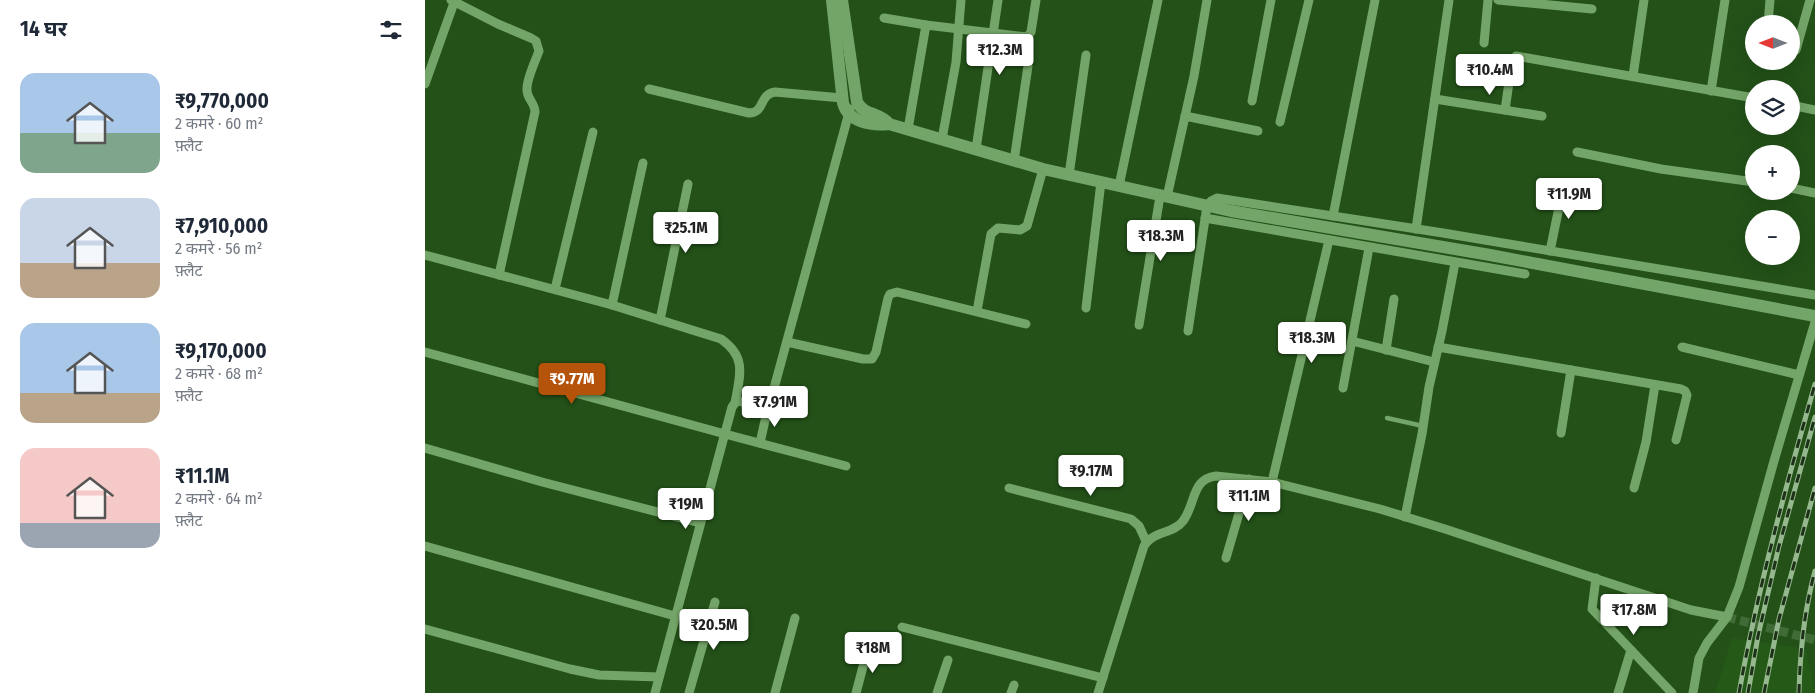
<!DOCTYPE html>
<html lang="hi">
<head>
<meta charset="utf-8">
<style>
  :root { --surface:#fff; --page:#f6f6f7; --text:#1f2937; --muted:#747a83; --accent:#b45309 }
  body { margin:0; font-family:"Fira Sans Condensed","Noto Sans Devanagari",sans-serif; background:var(--page); color:var(--text); height:100vh; display:flex; flex-direction:column; font-size:19px; white-space:nowrap }
  * { box-sizing:border-box; margin:0 }
  p { font-size:16px; color:var(--muted) }
  .icon { flex:none; width:28px; height:28px; fill:none; stroke:currentColor; stroke-width:2; stroke-linecap:round; stroke-linejoin:round }
  .map { position:relative; flex:1; overflow:hidden }
  .details { display:flex; flex-direction:column; background:var(--surface); width:425px }
  .details>* { flex:none }
  .needle { width:32px; rotate:270deg }
  .buttons { position:absolute; left:1320px; top:15px; display:grid; gap:10px }
  .buttons a { display:grid; place-items:center; width:55px; height:55px; border-radius:50%; background:var(--surface); box-shadow:0 5px 20px #0002; font-size:25px }
  .price { position:absolute; translate:-50% -42px; padding:0 11px; border-radius:5px; background:#fff; color:#222; font-size:16px; line-height:32px; filter:drop-shadow(0 1px 2px #0008) }
  .price::after { content:''; position:absolute; left:50%; top:30px; width:15px; height:11px; margin-left:-8px; background:inherit; clip-path:polygon(0 0,100% 0,50% 100%) }
  .price.active { background:var(--accent); color:#fff }
  ul { padding:0; list-style:none }
  li { display:flex; align-items:center; gap:15px; height:125px; padding:0 20px }
  li span { display:grid; place-items:center; flex:none; width:140px; height:100px; border-radius:15px; color:#555 }
  li>.icon { margin-inline-start:auto }
  span .icon { width:60px; height:60px; fill:#fffc; stroke-width:1 }
  li b { font-size:21px }
  h2 { display:flex; justify-content:space-between; align-items:center; height:60px; padding:0 20px; font-size:21px }
  main { display:flex; flex:1; min-height:0 }
  .map>svg:first-child { display:block }
</style>
</head>
<body>
<main>
<section class="details">
<h2>14 घर<svg class="icon" aria-label="filters" viewBox="0 0 24 24"><path d="M4 7h16M4 17h16"/><circle cx="9" cy="7" r="2"/><circle cx="15" cy="17" r="2"/></svg></h2>
<ul>
<li><span style="background:linear-gradient(#a9c7e8 60%,#7fa58c 0)"><svg class="icon" aria-label="home" viewBox="0 0 24 24"><path d="M3 11l9-7 9 7M6 9v11h12V9"/></svg></span><div><b>₹9,770,000</b><p>2 कमरे · 60 m²</p><p>फ़्लैट</p></div></li>
<li><span style="background:linear-gradient(#c9d6e8 65%,#b9a48a 0)"><svg class="icon" aria-label="home" viewBox="0 0 24 24"><path d="M3 11l9-7 9 7M6 9v11h12V9"/></svg></span><div><b>₹7,910,000</b><p>2 कमरे · 56 m²</p><p>फ़्लैट</p></div></li>
<li><span style="background:linear-gradient(#a9c7e8 70%,#b9a48a 0)"><svg class="icon" aria-label="home" viewBox="0 0 24 24"><path d="M3 11l9-7 9 7M6 9v11h12V9"/></svg></span><div><b>₹9,170,000</b><p>2 कमरे · 68 m²</p><p>फ़्लैट</p></div></li>
<li><span style="background:linear-gradient(#f6c9c9 75%,#9aa5b1 0)"><svg class="icon" aria-label="home" viewBox="0 0 24 24"><path d="M3 11l9-7 9 7M6 9v11h12V9"/></svg></span><div><b>₹11.1M</b><p>2 कमरे · 64 m²</p><p>फ़्लैट</p></div></li>
</ul>
</section>
<div class="map">
<svg width="1390" height="693" viewBox="0 0 1390 693">
  <rect width="100%" height="100%" fill="#235118"/>
  <!-- built -->
  <polygon fill="#255917" points="1307,638 1381,649 1390,693 1290,693"/>
  <g fill="none" stroke-linecap="round" stroke-linejoin="round">
    <!-- street-tunnel -->
    <polyline stroke="#406b36" stroke-width="9" stroke-dasharray="9 4.5" stroke-linecap="butt" points="1302,617 1390,640"/>
    <!-- lane -->
    <polyline stroke="#74a568" stroke-width="4.5" points="962,418 998,426"/>
    <!-- street -->
    <g stroke="#74a568" stroke-width="9">
      <path d="M26 0 73 24 106 38 111 41 114 51C110 62 101 80 102 90 102 99 110 103 110 112L74 275"/>
      <polyline points="1073,0 1167,9"/>
      <polyline points="459,18 501,25 602,37 606,32 611,0"/>
      <polyline points="1343,24 1345,0"/>
      <polyline points="1059,43 1063,0"/>
      <polyline points="1371,50 1385,0"/>
      <polyline points="1208,76 1219,0"/>
      <polyline points="0,84 30,0"/>
      <path d="M224 89 324 113C341 112 333 95 350 92L417 98"/>
      <polyline points="1286,91 1300,0"/>
      <polyline points="1010,99 1117,116"/>
      <polyline points="827,101 846,0"/>
      <polyline points="1366,105 1390,110"/>
      <polyline points="1080,110 1087,62 1091,56 1329,98"/>
      <polyline points="760,116 833,131"/>
      <polyline points="855,122 884,0"/>
      <polyline points="483,129 501,25"/>
      <polyline points="517,139 531,62 536,0"/>
      <polyline points="551,149 573,0"/>
      <polyline points="1152,152 1236,169 1329,182"/>
      <polyline points="589,161 603,66"/>
      <polyline points="644,175 661,55"/>
      <polyline points="694,186 733,0"/>
      <polyline points="1366,188 1390,193"/>
      <polyline points="742,197 769,76 782,0"/>
      <polyline points="908,216 950,0"/>
      <polyline points="780,218 1100,274"/>
      <polyline points="991,229 1024,0"/>
      <polyline points="1125,251 1139,183"/>
      <path d="M0 255 187 305 296 339C322 357 315 375 310 403"/>
      <polyline points="130,289 168,132"/>
      <polyline points="187,305 218,163"/>
      <polyline points="661,308 676,182"/>
      <polyline points="552,311 566,234 573,228 595,230 602,226 618,169"/>
      <polyline points="235,320 263,184"/>
      <polyline points="714,325 735,196"/>
      <polyline points="763,331 782,206 786,201 792,198 1018,233 1390,295"/>
      <polyline points="927,341 1009,362"/>
      <polyline points="362,342 438,359 447,359 451,352 463,298 465,294 472,292 601,324"/>
      <polyline points="1013,347 1256,389 1260,391 1262,395 1251,440"/>
      <polyline points="1257,347 1374,375"/>
      <polyline points="961,350 969,299"/>
      <polyline points="0,352 300,434 421,466"/>
      <polyline points="918,388 944,248"/>
      <polyline points="1136,433 1146,370"/>
      <polyline points="335,443 343,407"/>
      <polyline points="0,448 117,482 275,523"/>
      <polyline points="847,482 904,240"/>
      <polyline points="584,488 706,519 714,526 721,541"/>
      <polyline points="1209,488 1221,442 1230,385"/>
      <polyline points="980,517 997,434 1004,387 1017,331 1030,263"/>
      <polyline points="0,546 250,616"/>
      <polyline points="801,558 824,479"/>
      <polyline points="1171,578 1167,609 1247,693"/>
      <polyline points="477,627 678,678"/>
      <polyline points="0,629 145,669 174,675 234,677"/>
      <polyline points="230,693 307,407 310,403 313,401 339,408 343,407 345,403 425,109"/>
      <polyline points="264,693 290,602"/>
      <polyline points="350,693 370,618"/>
      <polyline points="431,693 443,648"/>
      <polyline points="512,693 523,660"/>
      <polyline points="586,693 589,685"/>
      <path d="M673 693 719 546C727 531 749 534 758 521 771 504 766 479 791 476L847 482 955 509 1020 529 1248 604 1266 610 1302 617"/>
      <polyline points="1193,693 1206,650"/>
      <polyline points="1268,693 1274,658 1282,643 1302,617 1314,587 1349,461 1390,322"/>
    </g>
    <!-- secondary -->
    <g stroke="#74a568" stroke-width="12">
      <path d="M407 0 418 103C423 122 446 126 464 124L618 169 806 211 1065 255 1390 316"/>
      <path d="M417 0 432 102C439 116 455 112 464 124"/>
    </g>
    <!-- rail casing -->
    <g stroke="#96b88e" stroke-width="5">
      <g id="rail">
        <path d="M1314 693C1333 588 1361 486 1390 384"/>
        <polyline points="1323,693 1333,636 1354,546 1390,417"/>
        <polyline points="1339,693 1354,619 1390,488"/>
        <path d="M1374 693C1375 652 1379 611 1390 571"/>
      </g>
    </g>
    <!-- rail -->
    <use href="#rail" stroke="#1d3119" stroke-width="3" stroke-dasharray="9" stroke-linecap="butt"/>
  </g>
</svg>
<div class="buttons">
<a><svg class="needle" viewBox="-14 -14 28 28"><path d="M0-13l5 13h-10z" fill="#e53935"/><path d="M0 13l5-13h-10z" fill="#747a83"/></svg></a>
<a><svg class="icon" aria-label="layers" viewBox="0 0 24 24"><path d="M12 4l9 5-9 5-9-5zM3 14l9 5 9-5"/></svg></a>
<a>+</a>
<a>−</a>
</div>
<b class="price" style="left:575px;top:76px">₹12.3M</b>
<b class="price" style="left:1065px;top:96px">₹10.4M</b>
<b class="price" style="left:1144px;top:220px">₹11.9M</b>
<b class="price" style="left:261px;top:254px">₹25.1M</b>
<b class="price" style="left:736px;top:262px">₹18.3M</b>
<b class="price" style="left:887px;top:364px">₹18.3M</b>
<b class="price active" style="left:147px;top:405px">₹9.77M</b>
<b class="price" style="left:350px;top:428px">₹7.91M</b>
<b class="price" style="left:666px;top:497px">₹9.17M</b>
<b class="price" style="left:824px;top:522px">₹11.1M</b>
<b class="price" style="left:261px;top:530px">₹19M</b>
<b class="price" style="left:1209px;top:636px">₹17.8M</b>
<b class="price" style="left:289px;top:651px">₹20.5M</b>
<b class="price" style="left:448px;top:674px">₹18M</b>
</div>
</main>
</body>
</html>
